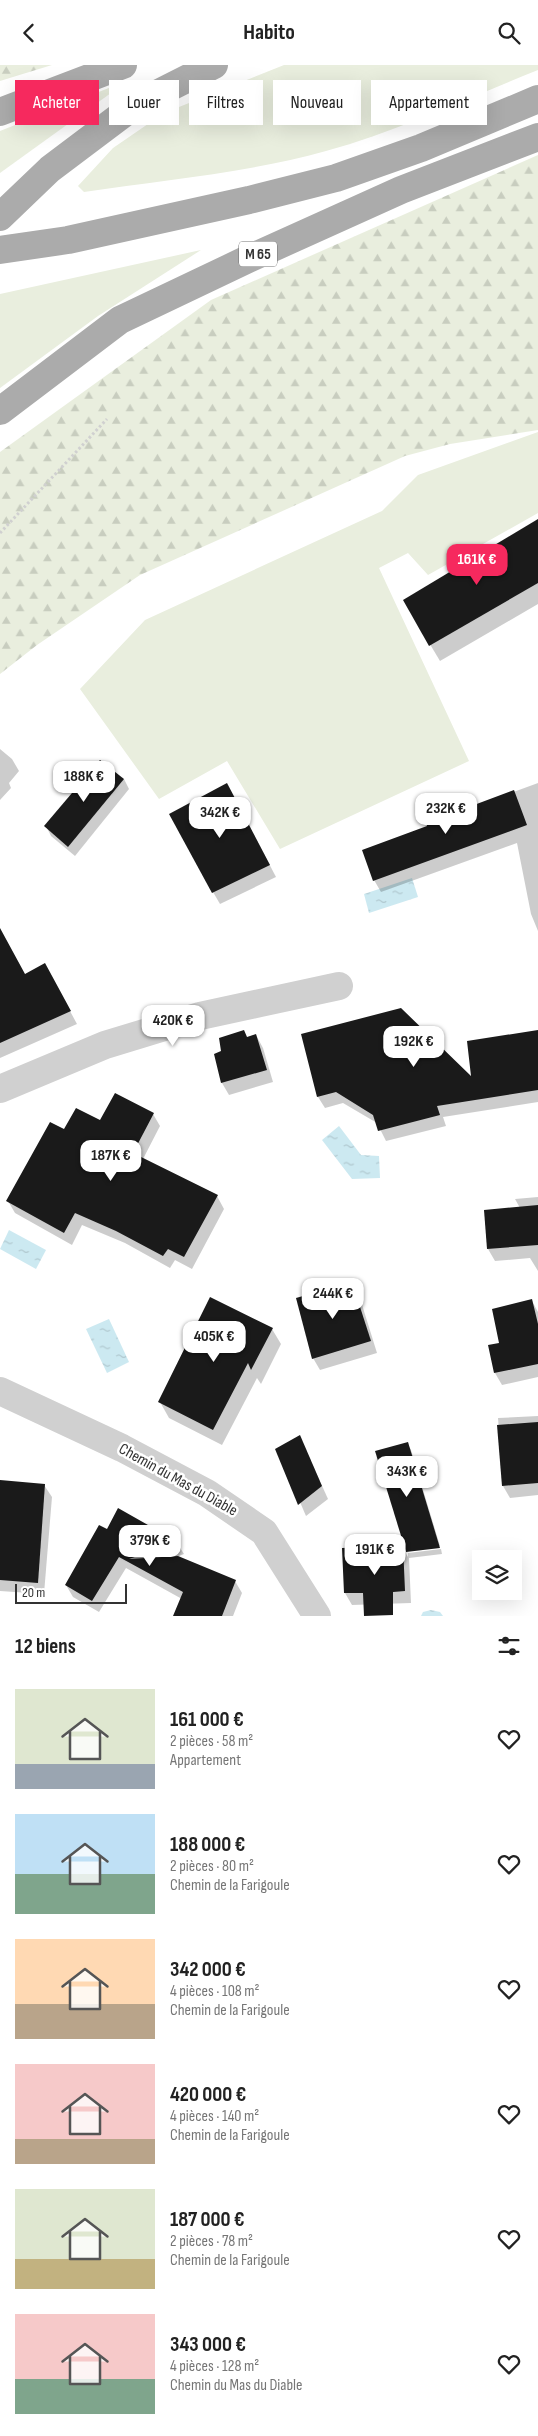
<!DOCTYPE html>
<html lang="fr">
<head>
<meta charset="utf-8">
<style>
  :root { --surface:#fff; --page:#f2f2f2; --text:#222; --muted:#767676; --accent:#f6295e }
  body { margin:0; font-family:"Sofia Sans Condensed",sans-serif; background:var(--page); color:var(--text); height:100vh; display:flex; flex-direction:column; font-size:19px; white-space:nowrap }
  * { box-sizing:border-box; margin:0 }
  p { font-size:16px; color:var(--muted) }
  .icon { flex:none; width:28px; height:28px; fill:none; stroke:currentColor; stroke-width:2; stroke-linecap:round; stroke-linejoin:round }
  .map { position:relative; height:1551px; overflow:hidden }
  .side { display:flex; flex-direction:column; background:var(--surface); flex:1 }
  .side>* { flex:none }
  .top-card { position:absolute; left:15px; top:15px; width:509px; height:45px; display:flex; gap:10px }
  .tools { position:absolute; left:472px; top:1485px; display:grid; gap:10px }
  .tools a { display:grid; place-items:center; width:50px; height:50px; border-radius:0px; background:var(--surface); box-shadow:0 5px 20px #0002; font-size:25px }
  .scale { position:absolute; left:15px; bottom:12px; width:112px; box-sizing:border-box; padding-left:5px; border:2px solid #333; border-top:0; font-size:14px; line-height:18px; white-space:nowrap; color:#333; -webkit-text-stroke:4px #fff; paint-order:stroke }
  .price { position:absolute; translate:-50% -42px; padding:0 11px; border-radius:10px; background:#fff; color:#222; font-size:16px; line-height:32px; filter:drop-shadow(0 1px 2px #0008) }
  .price::after { content:''; position:absolute; left:50%; top:30px; width:15px; height:11px; margin-left:-8px; background:inherit; clip-path:polygon(0 0,100% 0,50% 100%) }
  .price.active { background:var(--accent); color:#fff }
  ul { padding:0; list-style:none }
  li { display:flex; align-items:center; gap:15px; height:125px; padding:0 15px }
  li span { display:grid; place-items:center; flex:none; width:140px; height:100px; border-radius:0px; color:#555 }
  li>.icon { margin-inline-start:auto }
  span .icon { width:60px; height:60px; fill:#fffc; stroke-width:1 }
  li b { font-size:21px }
  h2 { display:flex; justify-content:space-between; align-items:center; height:60px; padding:0 15px; font-size:21px }
  .pill { padding:0 18px; border-radius:0px; background:var(--surface); box-shadow:0 5px 20px #0002; font-size:18px; line-height:45px }
  .pill.active { background:var(--accent); color:#fff }
  header { display:flex; justify-content:space-between; align-items:center; height:65px; padding:0 15px; background:var(--surface); font-size:22px; font-weight:700 }
  .map>svg:first-child { display:block }
</style>
</head>
<body>
<header><svg class="icon" aria-label="back" viewBox="0 0 24 24"><path d="M15 5l-7 7 7 7"/></svg>Habito<svg class="icon" aria-label="search" viewBox="0 0 24 24"><circle cx="10" cy="10" r="6"/><path d="M15 15l6 6"/></svg></header>
<div class="map">
<svg width="538" height="1551" viewBox="0 0 538 1551">
  <defs>
    <pattern id="forest-firs" width="22" height="20" patternUnits="userSpaceOnUse" patternTransform="scale(1.25)"><rect width="22" height="20" fill="#e9eede"/><path d="M5 1l3.5 6h-7zM16 11l3.5 6h-7z" fill="#c8cdbf"/></pattern>
    <pattern id="water-ripples" width="26" height="14" patternUnits="userSpaceOnUse" patternTransform="scale(1.25)"><rect width="26" height="14" fill="#cce9f1"/><path d="M2 4q2-2 4 0t4 0M15 11q2-2 4 0t4 0" fill="none" stroke="#b0c8cf"/></pattern>
  </defs>
  <rect width="100%" height="100%" fill="#fff"/>
  <!-- grass -->
  <g fill="#e9eede">
    <path d="M284 0H538V5C468 33 398 66 326 86 248 108 163 115 84 127L78 121 113 83 164 48Z"/>
    <polygon points="129,15 0,108 0,66"/>
    <polygon points="201,185 98,251 0,323 0,229"/>
    <polygon points="538,367 538,448 428,510 408,488 379,503 469,696 280,784 227,696 159,734 80,624 145,555 382,446 418,410"/>
  </g>
  <!-- forest -->
  <g fill="url(#forest-firs)">
    <polygon points="0,0 52,0 0,16"/>
    <polygon points="538,90 538,365 450,379 405,391 140,510 37,580 0,609 0,387 211,235"/>
  </g>
  <!-- water -->
  <g fill="url(#water-ripples)">
    <polygon points="412,813 418,832 369,848 364,829"/>
    <polygon points="339,1061 361,1090 379,1091 380,1113 352,1114 322,1075"/>
    <polygon points="9,1165 46,1185 36,1204 0,1184"/>
    <polygon points="109,1254 129,1297 107,1308 86,1264"/>
    <polygon points="431,1545 440,1547 443,1551 421,1551 423,1547"/>
  </g>
  <!-- shadow -->
  <g fill="#0003">
    <polygon points="538,456 538,539 440,596 404,536"/>
    <polygon points="0,684 12,694 19,706 9,718 11,723 0,735"/>
    <polygon points="124,714 129,724 75,791 51,771 46,761"/>
    <polygon points="538,718 538,866 531,849 517,778 381,827 374,815 429,762 455,741 459,747"/>
    <polygon points="234,732 276,812 220,839 213,827"/>
    <polygon points="0,871 25,910 51,911 77,959 0,993"/>
    <polygon points="538,966 538,1037 443,1052 446,1061 386,1076 377,1058 343,1038 325,1043 318,1032 303,970 473,1014"/>
    <polygon points="256,970 263,983 273,1017 229,1030 222,1018 215,990"/>
    <polygon points="153,1049 160,1061 143,1094 217,1131 224,1144 192,1204 175,1195 170,1203 125,1178 82,1160 72,1180 15,1148 8,1136 64,1066 100,1057"/>
    <polygon points="538,1132 538,1206 530,1193 495,1196 488,1184 520,1143 515,1134"/>
    <polygon points="352,1218 359,1230 377,1288 320,1305 313,1293"/>
    <polygon points="532,1236 538,1247 538,1312 502,1320 495,1308 501,1278"/>
    <polygon points="272,1264 281,1279 261,1319 257,1313 222,1380 169,1353 160,1337"/>
    <polygon points="538,1351 538,1430 510,1433 503,1421 498,1353"/>
    <polygon points="300,1372 328,1434 306,1451 277,1384"/>
    <polygon points="407,1378 411,1385 440,1481 407,1485"/>
    <polygon points="44,1420 52,1432 44,1529 0,1526 0,1442"/>
    <polygon points="119,1445 177,1478 184,1489 176,1492 235,1516 242,1528 233,1551 175,1551 182,1534 126,1503 99,1547 73,1532 66,1520 107,1466"/>
    <polygon points="402,1482 408,1492 408,1488 441,1484 442,1489 409,1493 411,1538 352,1540 345,1528 344,1485"/>
  </g>
  <!-- building -->
  <g fill="#1a1a1a">
    <polygon points="538,454 538,518 429,581 403,535"/>
    <polygon points="100,695 124,714 68,782 44,761"/>
    <polygon points="227,718 270,800 212,828 169,749"/>
    <polygon points="514,725 527,760 373,816 362,785 427,761 424,751 456,739 458,746"/>
    <polygon points="0,863 25,909 45,898 71,946 0,978"/>
    <polygon points="401,943 471,1011 467,976 538,965 538,1025 437,1041 440,1050 378,1066 373,1050 336,1027 317,1032 301,969"/>
    <polygon points="244,965 247,972 256,969 267,1005 221,1018 214,989 221,986 219,973"/>
    <polygon points="115,1028 154,1048 133,1088 218,1130 184,1192 168,1184 163,1191 116,1166 75,1148 64,1168 6,1136 50,1057 64,1064 76,1043 100,1055"/>
    <polygon points="538,1140 538,1180 487,1184 484,1145"/>
    <polygon points="352,1217 371,1276 312,1294 296,1233"/>
    <polygon points="210,1232 273,1263 251,1305 248,1298 213,1365 158,1337"/>
    <polygon points="532,1234 538,1259 538,1299 494,1308 488,1280 499,1278 492,1244"/>
    <polygon points="538,1357 538,1418 502,1421 497,1360"/>
    <polygon points="300,1370 322,1421 298,1440 275,1384"/>
    <polygon points="408,1377 440,1483 406,1487 375,1386"/>
    <polygon points="0,1415 45,1419 38,1518 0,1515"/>
    <polygon points="118,1443 178,1477 129,1494 178,1491 236,1515 222,1551 173,1551 183,1527 119,1492 92,1536 65,1520 99,1460 107,1464"/>
    <polygon points="403,1480 405,1526 393,1527 393,1550 364,1551 363,1528 344,1528 342,1483"/>
  </g>
  <g fill="none" stroke-linecap="round" stroke-linejoin="round">
    <!-- path -->
    <polyline stroke="#d0d0d0" stroke-width="3" stroke-dasharray="2.5 2.5" stroke-linecap="butt" points="0,468 107,354"/>
    <!-- minor -->
    <g stroke="#d0d0d0" stroke-width="28">
      <polyline points="0,1024 105,980 200,951 339,921"/>
      <polyline points="0,1326 122,1383 207,1428 264,1467 317,1551"/>
    </g>
    <!-- major -->
    <g stroke="#ababab" stroke-width="28">
      <polyline points="0,47 123,0"/>
      <polyline points="0,152 50,104 135,40 214,0"/>
      <polyline points="0,185 68,175 249,135 336,113 421,83 538,34"/>
      <polyline points="0,346 120,255 248,194 401,125 538,72"/>
    </g>
  </g>
  <g text-anchor="middle" dominant-baseline="central" stroke-width="5" stroke-linejoin="round" paint-order="stroke">
    <!-- shield labels -->
    <rect fill="#fff" stroke="#707070" stroke-width="1" x="239" y="176.5" width="38" height="25" rx="4"/>
    <g font-size="15" font-weight="bold" fill="#333">
      <text x="258" y="189">M 65</text>
    </g>
    <!-- street labels -->
    <g font-size="16" fill="#333" stroke="#fff">
      <text transform="translate(178 1415) rotate(29)">Chemin du Mas du Diable</text>
    </g>
  </g>
</svg>
<div class="tools">
<a><svg class="icon" aria-label="layers" viewBox="0 0 24 24"><path d="M12 4l9 5-9 5-9-5zM3 14l9 5 9-5"/></svg></a>
</div>
<div class="scale">20 m</div>
<b class="price active" style="left:477px;top:521px">161K €</b>
<b class="price" style="left:84px;top:738px">188K €</b>
<b class="price" style="left:446px;top:770px">232K €</b>
<b class="price" style="left:220px;top:774px">342K €</b>
<b class="price" style="left:173px;top:982px">420K €</b>
<b class="price" style="left:414px;top:1003px">192K €</b>
<b class="price" style="left:111px;top:1117px">187K €</b>
<b class="price" style="left:333px;top:1255px">244K €</b>
<b class="price" style="left:214px;top:1298px">405K €</b>
<b class="price" style="left:407px;top:1433px">343K €</b>
<b class="price" style="left:150px;top:1502px">379K €</b>
<b class="price" style="left:375px;top:1511px">191K €</b>
<div class="top-card">
<a class="pill active">Acheter</a>
<a class="pill">Louer</a>
<a class="pill">Filtres</a>
<a class="pill">Nouveau</a>
<a class="pill">Appartement</a>
</div>
</div>
<section class="side">
<h2>12 biens<svg class="icon" aria-label="filters" viewBox="0 0 24 24"><path d="M4 7h16M4 17h16"/><circle cx="9" cy="7" r="2"/><circle cx="15" cy="17" r="2"/></svg></h2>
<ul>
<li><span style="background:linear-gradient(#dfe7d0 75%,#9aa5b1 0)"><svg class="icon" aria-label="home" viewBox="0 0 24 24"><path d="M3 11l9-7 9 7M6 9v11h12V9"/></svg></span><div><b>161 000 €</b><p>2 pièces · 58 m²</p><p>Appartement</p></div><svg class="icon" aria-label="heart" viewBox="0 0 24 24"><path d="M12 20l-8-8c-3-5 5-10 8-4 3-6 11-1 8 4z"/></svg></li>
<li><span style="background:linear-gradient(#bfe0f5 60%,#7fa58c 0)"><svg class="icon" aria-label="home" viewBox="0 0 24 24"><path d="M3 11l9-7 9 7M6 9v11h12V9"/></svg></span><div><b>188 000 €</b><p>2 pièces · 80 m²</p><p>Chemin de la Farigoule</p></div><svg class="icon" aria-label="heart" viewBox="0 0 24 24"><path d="M12 20l-8-8c-3-5 5-10 8-4 3-6 11-1 8 4z"/></svg></li>
<li><span style="background:linear-gradient(#ffd9b3 65%,#b9a48a 0)"><svg class="icon" aria-label="home" viewBox="0 0 24 24"><path d="M3 11l9-7 9 7M6 9v11h12V9"/></svg></span><div><b>342 000 €</b><p>4 pièces · 108 m²</p><p>Chemin de la Farigoule</p></div><svg class="icon" aria-label="heart" viewBox="0 0 24 24"><path d="M12 20l-8-8c-3-5 5-10 8-4 3-6 11-1 8 4z"/></svg></li>
<li><span style="background:linear-gradient(#f6c9c9 75%,#b9a48a 0)"><svg class="icon" aria-label="home" viewBox="0 0 24 24"><path d="M3 11l9-7 9 7M6 9v11h12V9"/></svg></span><div><b>420 000 €</b><p>4 pièces · 140 m²</p><p>Chemin de la Farigoule</p></div><svg class="icon" aria-label="heart" viewBox="0 0 24 24"><path d="M12 20l-8-8c-3-5 5-10 8-4 3-6 11-1 8 4z"/></svg></li>
<li><span style="background:linear-gradient(#dfe7d0 70%,#c2b280 0)"><svg class="icon" aria-label="home" viewBox="0 0 24 24"><path d="M3 11l9-7 9 7M6 9v11h12V9"/></svg></span><div><b>187 000 €</b><p>2 pièces · 78 m²</p><p>Chemin de la Farigoule</p></div><svg class="icon" aria-label="heart" viewBox="0 0 24 24"><path d="M12 20l-8-8c-3-5 5-10 8-4 3-6 11-1 8 4z"/></svg></li>
<li><span style="background:linear-gradient(#f6c9c9 65%,#7fa58c 0)"><svg class="icon" aria-label="home" viewBox="0 0 24 24"><path d="M3 11l9-7 9 7M6 9v11h12V9"/></svg></span><div><b>343 000 €</b><p>4 pièces · 128 m²</p><p>Chemin du Mas du Diable</p></div><svg class="icon" aria-label="heart" viewBox="0 0 24 24"><path d="M12 20l-8-8c-3-5 5-10 8-4 3-6 11-1 8 4z"/></svg></li>
</ul>
</section>
</body>
</html>
